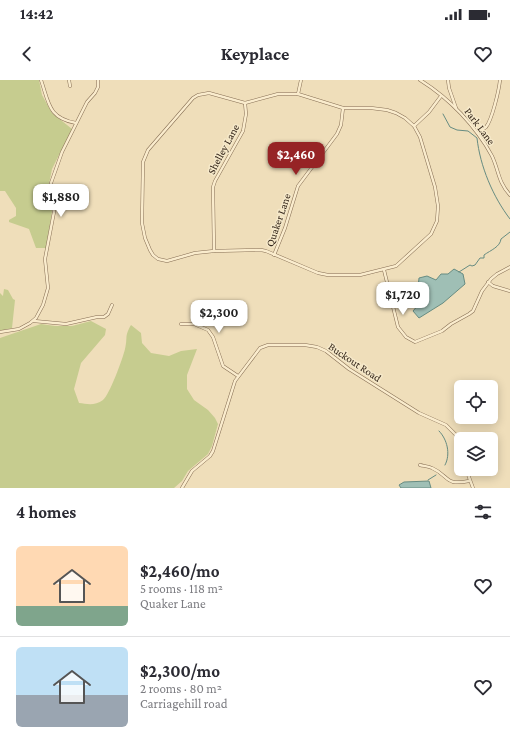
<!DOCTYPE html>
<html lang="en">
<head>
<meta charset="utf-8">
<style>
  :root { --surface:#fff; --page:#f2f2f3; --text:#2b2b33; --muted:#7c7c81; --line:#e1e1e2; --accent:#962325 }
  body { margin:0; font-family:"Crimson Pro",serif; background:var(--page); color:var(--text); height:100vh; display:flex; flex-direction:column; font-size:15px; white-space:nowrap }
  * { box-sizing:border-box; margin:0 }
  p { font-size:13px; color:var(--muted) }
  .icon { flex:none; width:22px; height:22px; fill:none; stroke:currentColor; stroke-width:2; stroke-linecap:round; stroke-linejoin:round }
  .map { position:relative; height:408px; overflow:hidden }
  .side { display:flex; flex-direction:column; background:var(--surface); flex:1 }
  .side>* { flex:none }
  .buttons { position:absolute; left:454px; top:300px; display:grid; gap:8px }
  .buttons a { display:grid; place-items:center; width:44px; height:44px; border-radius:6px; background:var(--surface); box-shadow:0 2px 10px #0003; font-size:20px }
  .price { position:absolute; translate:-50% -34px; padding:0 9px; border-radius:8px; background:#fff; color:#222; font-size:13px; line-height:26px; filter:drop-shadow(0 1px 2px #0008) }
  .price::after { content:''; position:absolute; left:50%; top:24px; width:12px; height:9px; margin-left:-6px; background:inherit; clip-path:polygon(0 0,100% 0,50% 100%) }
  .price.current { background:var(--accent); color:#fff }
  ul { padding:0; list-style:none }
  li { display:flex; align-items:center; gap:12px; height:100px; padding:0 16px }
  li+li { border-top:1px solid var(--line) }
  li span { display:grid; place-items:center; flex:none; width:112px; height:80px; border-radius:6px; color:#555 }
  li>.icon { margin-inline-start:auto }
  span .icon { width:48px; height:48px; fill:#fffc; stroke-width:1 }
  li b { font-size:17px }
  h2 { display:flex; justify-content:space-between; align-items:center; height:48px; padding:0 16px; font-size:17px }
  .status { display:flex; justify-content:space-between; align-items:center; height:28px; padding:0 20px; background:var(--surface); direction:ltr }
  .status svg { height:11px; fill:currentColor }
  header { display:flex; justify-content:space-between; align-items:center; height:52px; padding:0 16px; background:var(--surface); font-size:18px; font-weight:700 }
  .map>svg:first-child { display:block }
</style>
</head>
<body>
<div class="status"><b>14:42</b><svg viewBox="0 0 49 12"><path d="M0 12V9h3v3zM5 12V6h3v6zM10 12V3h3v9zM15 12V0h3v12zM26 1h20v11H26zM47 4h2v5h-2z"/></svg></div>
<header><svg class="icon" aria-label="back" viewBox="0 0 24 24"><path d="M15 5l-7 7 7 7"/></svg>Keyplace<svg class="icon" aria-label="heart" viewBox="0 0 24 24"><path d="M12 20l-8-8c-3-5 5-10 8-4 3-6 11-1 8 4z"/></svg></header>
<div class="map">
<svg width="510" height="408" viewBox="0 0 510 408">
  <rect width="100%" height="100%" fill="#efdeba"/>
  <!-- green -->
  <g fill="#c6cc8f">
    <polygon points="0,0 39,0 42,15 52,33 72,49 52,89 48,109 52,132 46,168 36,168 29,149 9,142 9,140 16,136 16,128 5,111 0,111"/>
    <polygon points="4,209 8,210 13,219 15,220 12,248 0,251 0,213 3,216"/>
    <path d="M91 241 106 249 105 255 81 283 74 309 79 323C87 324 95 326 103 320 109 316 123 278 125 269 128 257 124 257 131 245L141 253 142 263 151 273 169 276 181 271 197 269 187 295V309L194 320 208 330 215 338 218 344 212 366 208 374 188 391 182 401 174 408H0V258L41 244 55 246H72Z"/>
  </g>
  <!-- water -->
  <g fill="#9fbfb5" stroke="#678c82">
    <polygon points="454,189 463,194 465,204 443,223 419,238 413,231 419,224 423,213 418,208 419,198 427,196 436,200 441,194 448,194"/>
    <polygon points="429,401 431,408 401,408 399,405 404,402"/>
  </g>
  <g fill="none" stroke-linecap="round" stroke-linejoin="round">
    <!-- stream -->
    <g stroke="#678c82" stroke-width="1">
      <path d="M443 34 450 47 457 50 468 51 477 58C480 86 493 117 510 139"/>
      <path d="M459 192 470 185 472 186 475 185 480 178H484V175C491 170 500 167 501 159L510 152"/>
      <path d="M439 351C447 359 451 374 445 385"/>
      <polyline points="428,400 436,395"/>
    </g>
    <!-- minor casing -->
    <g stroke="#866e54" stroke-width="3.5">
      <g id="minor">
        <path d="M41 0C49 23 48 38 76 43"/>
        <polyline points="69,0 70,6"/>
        <path d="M420 0C449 18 476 46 492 76 499 91 498 102 510 115"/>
        <polyline points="448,0 449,8 456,28"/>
        <polygon points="209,13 245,23 278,14 298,14 343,28 371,28 387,30 396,33 405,38 414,46 420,57 435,107 438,126 437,141 431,154 396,186 360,195 328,195 318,193 266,171 261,170 214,171 195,173 167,181 158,179 153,175 150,170 145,158 142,143 143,82 148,70 193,18 198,15"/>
        <polyline points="298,14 301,0"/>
        <polyline points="414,46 429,32 441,16"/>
        <path d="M478 53C480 51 484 49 486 47 492 40 499 10 500 0"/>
        <polyline points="214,171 213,107 215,101 243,51 246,34 245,23"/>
        <polyline points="274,175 285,148 298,106 337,54 341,45 343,28"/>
        <polyline points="384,190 398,247 406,257 415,262 442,251 451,244 469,234 473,231 482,211 491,199 497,194 510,187"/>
        <polyline points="488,202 493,206 510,211"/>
        <polyline points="34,241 66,244 97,237 104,237 108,234 112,225"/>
        <polyline points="181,244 194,244 208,250 213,257 223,286 238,296"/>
        <polyline points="0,252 19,249 30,243 36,238 43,225 48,208 45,179 54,132 50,113 51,103 62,72 87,22 95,13 98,7 98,0"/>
        <path d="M420 385C423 386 428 386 432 388 450 396 444 406 469 401"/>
        <polyline points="466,389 473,408"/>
        <polyline points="182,408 192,391 210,376 213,371 235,301 260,268 268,265 305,265 317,267 326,271 349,289 419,333 446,345 457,356 461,370"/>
      </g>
    </g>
    <!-- minor -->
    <use href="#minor" stroke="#faeccd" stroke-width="2.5"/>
  </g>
  <g text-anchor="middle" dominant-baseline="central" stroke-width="3" stroke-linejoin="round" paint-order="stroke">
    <!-- street labels -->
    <g font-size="11" fill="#34261a" stroke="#f6e9ca">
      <text transform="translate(480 46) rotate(53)">Park Lane</text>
      <text transform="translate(223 69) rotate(-62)">Shelley Lane</text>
      <text transform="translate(278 140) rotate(-71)">Quaker Lane</text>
      <text transform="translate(355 282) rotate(34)">Buckout Road</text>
    </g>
  </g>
</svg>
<div class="buttons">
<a><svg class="icon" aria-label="locate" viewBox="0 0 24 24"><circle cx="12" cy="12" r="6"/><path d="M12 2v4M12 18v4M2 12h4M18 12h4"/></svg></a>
<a><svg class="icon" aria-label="layers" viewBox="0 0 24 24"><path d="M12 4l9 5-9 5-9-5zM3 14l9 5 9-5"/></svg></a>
</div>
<b class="price current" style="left:296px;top:96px">$2,460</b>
<b class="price" style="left:61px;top:138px">$1,880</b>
<b class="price" style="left:403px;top:236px">$1,720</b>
<b class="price" style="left:219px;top:254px">$2,300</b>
</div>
<section class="side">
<h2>4 homes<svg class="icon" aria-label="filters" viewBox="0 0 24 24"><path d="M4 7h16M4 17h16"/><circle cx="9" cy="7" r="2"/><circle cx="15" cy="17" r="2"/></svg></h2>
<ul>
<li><span style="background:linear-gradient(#ffd9b3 75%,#7fa58c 0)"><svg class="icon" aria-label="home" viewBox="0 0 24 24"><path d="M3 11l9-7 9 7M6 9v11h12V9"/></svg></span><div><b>$2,460/mo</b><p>5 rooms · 118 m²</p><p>Quaker Lane</p></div><svg class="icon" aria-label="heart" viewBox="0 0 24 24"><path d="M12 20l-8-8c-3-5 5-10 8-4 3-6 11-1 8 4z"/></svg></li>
<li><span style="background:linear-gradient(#bfe0f5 60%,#9aa5b1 0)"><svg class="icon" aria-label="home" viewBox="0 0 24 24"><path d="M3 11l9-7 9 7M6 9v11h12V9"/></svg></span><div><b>$2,300/mo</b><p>2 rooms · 80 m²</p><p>Carriagehill road</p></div><svg class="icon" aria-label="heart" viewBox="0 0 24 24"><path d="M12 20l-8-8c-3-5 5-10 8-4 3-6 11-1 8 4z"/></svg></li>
</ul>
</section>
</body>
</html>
